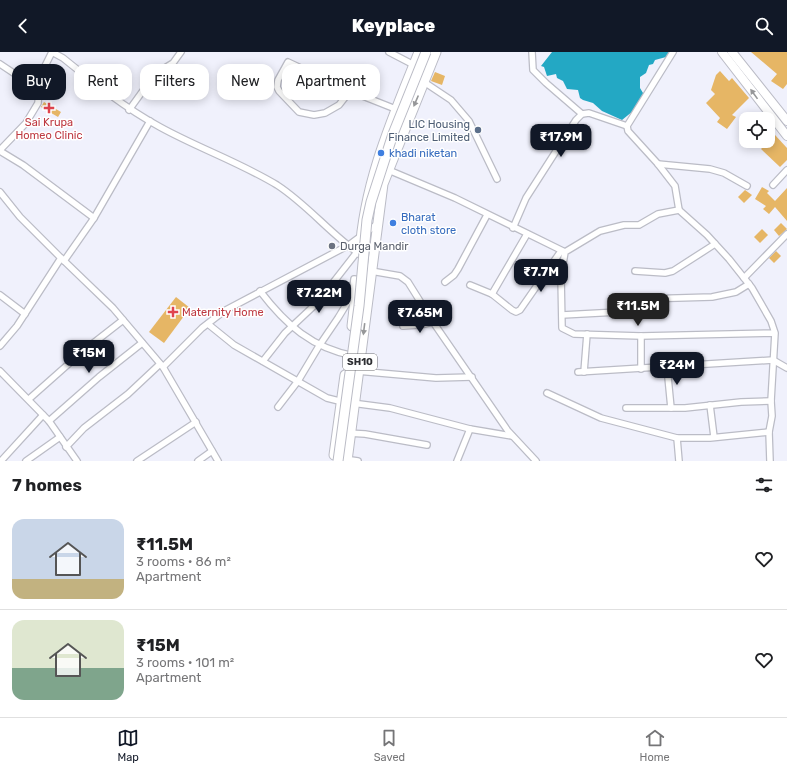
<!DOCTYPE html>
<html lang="en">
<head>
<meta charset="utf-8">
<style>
  :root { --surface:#fff; --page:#f6f6f6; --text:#202124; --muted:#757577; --line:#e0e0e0; --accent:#111827 }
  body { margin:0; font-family:Rubik,sans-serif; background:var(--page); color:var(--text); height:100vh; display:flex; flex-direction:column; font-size:15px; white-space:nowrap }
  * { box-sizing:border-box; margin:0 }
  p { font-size:13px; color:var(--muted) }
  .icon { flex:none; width:22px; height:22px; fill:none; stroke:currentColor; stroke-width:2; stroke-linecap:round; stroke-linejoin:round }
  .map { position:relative; height:409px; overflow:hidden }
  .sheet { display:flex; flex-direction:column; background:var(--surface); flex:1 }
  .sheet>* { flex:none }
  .guide { position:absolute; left:12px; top:12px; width:400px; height:36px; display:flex; gap:8px }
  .tools { position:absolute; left:739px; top:60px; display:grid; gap:8px }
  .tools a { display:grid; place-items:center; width:36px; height:36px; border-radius:8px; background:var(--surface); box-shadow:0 2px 10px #0003; font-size:20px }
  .price { position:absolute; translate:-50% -34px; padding:0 9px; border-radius:8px; background:var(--accent); color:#fff; font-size:13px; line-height:26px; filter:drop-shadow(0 1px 2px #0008) }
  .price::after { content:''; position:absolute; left:50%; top:24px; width:12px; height:9px; margin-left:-6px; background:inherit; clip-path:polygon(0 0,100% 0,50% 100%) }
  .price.selected { background:#222; color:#fff }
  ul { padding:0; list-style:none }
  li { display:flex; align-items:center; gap:12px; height:100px; padding:0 12px }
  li+li { border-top:1px solid var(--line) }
  li span { display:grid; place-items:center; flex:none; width:112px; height:80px; border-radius:12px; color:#555 }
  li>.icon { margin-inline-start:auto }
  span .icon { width:48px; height:48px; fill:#fffc; stroke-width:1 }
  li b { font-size:17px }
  h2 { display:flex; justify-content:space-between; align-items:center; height:48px; padding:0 12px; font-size:17px }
  .pill { padding:0 14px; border-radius:12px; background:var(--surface); box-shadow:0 2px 10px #0003; font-size:14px; line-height:36px }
  .pill.selected { background:var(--accent); color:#fff }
  header { display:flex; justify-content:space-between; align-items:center; height:52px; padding:0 12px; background:var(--accent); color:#fff; font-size:18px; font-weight:800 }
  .menu { display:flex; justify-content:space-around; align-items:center; height:56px; border-top:1px solid var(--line); background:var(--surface); font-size:11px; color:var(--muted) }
  .menu a { display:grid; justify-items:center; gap:2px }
  .menu .selected { color:var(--accent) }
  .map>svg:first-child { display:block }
</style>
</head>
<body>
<header><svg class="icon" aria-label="back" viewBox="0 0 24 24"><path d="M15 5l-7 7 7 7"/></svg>Keyplace<svg class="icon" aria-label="search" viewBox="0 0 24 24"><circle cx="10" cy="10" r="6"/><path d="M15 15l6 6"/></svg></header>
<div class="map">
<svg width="787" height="409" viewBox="0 0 787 409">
  <rect width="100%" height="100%" fill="#f0f1fc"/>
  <!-- water -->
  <polygon fill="#23a8c4" points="552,0 671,0 666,5 655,8 653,12 649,13 646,21 640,25 640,36 643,41 648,42 638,55 622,68 602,59 593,51 583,48 580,46 578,38 567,37 563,29 557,26 556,22 547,24 544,15 541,14"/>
  <!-- building -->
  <g fill="#e6b665">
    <polygon points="751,0 787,0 787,32 783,37 771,29 777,22"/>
    <polygon points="720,19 729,29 732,26 749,46 732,63 736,65 727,77 717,70 720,66 706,51 715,42 711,38 716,23"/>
    <polygon points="435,20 445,24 442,33 431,29"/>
    <polygon points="44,50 61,60 58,65 41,55"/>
    <polygon points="775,83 787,96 787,108 780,115 761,97"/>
    <polygon points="762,135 769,139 767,141 775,149 787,136 787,169 775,155 769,162 763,157 766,154 755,147"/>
    <polygon points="745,138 752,143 744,151 738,145"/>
    <polygon points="781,171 787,177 779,184 774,178"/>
    <polygon points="762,177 768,183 760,191 754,185"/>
    <polygon points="776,199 781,204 774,211 769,206"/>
    <polygon points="176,245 190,256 164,291 149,280"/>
  </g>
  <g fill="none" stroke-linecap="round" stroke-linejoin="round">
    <!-- minor casing -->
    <g stroke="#bbbcc6" stroke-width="8">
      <g id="minor">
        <path d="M52 0 63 6C94 31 125 56 160 75 198 96 239 110 277 133 308 153 331 183 361 203"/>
        <polyline points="389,0 414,13"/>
        <polyline points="532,0 533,18 546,31 582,62"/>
        <polyline points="673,0 627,74 628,79 658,112 675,134 679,158"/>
        <polyline points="0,12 21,26 40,35"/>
        <polyline points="424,30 451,48 469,69 497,127"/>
        <polyline points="350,39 339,53 325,61 314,63 299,60 279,39 277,35 278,28 288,10 350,39 398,58"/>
        <polyline points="129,58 155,22 173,11 181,0"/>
        <polyline points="0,98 26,71 38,51 40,24 52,0"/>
        <polyline points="0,99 23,113 94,166"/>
        <polyline points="658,112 710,117 724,121 747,134"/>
        <polyline points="386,117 455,146 565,200"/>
        <polyline points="773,133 787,118"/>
        <polyline points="0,140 20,165 59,204 113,256 163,315 218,409"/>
        <polyline points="513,176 526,146 576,68 582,62 589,61 627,74"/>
        <polyline points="64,209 94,166 150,69"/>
        <polyline points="371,219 400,224 408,230 433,270 508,379 536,409"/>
        <polyline points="635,219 665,221 673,219 715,192"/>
        <polyline points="744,226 787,182"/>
        <polyline points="445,230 454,223 458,217 487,163"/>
        <polyline points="470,233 492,242 512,258 516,260 520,258 561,199"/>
        <path d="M260 239C286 273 312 296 354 304"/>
        <polyline points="492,242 527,182"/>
        <polyline points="0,243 25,262"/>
        <polyline points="562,263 637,259 639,258 643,247 712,245 736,240 749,232"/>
        <polyline points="208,272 234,293 327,346 343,350"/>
        <polyline points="403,274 420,273 433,270"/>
        <polyline points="641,284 641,317"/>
        <polyline points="0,294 17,274 61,206"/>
        <polyline points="263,309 285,281 318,250 357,200"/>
        <polyline points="163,315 202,276 224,259 349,193 376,173"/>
        <polyline points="667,315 671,356"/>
        <polyline points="0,319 49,369 77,409"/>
        <polyline points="357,319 436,326 472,325"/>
        <polyline points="578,320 773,308 787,316"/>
        <polyline points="584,320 587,282"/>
        <polyline points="547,341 601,366 677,386 710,386 769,380"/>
        <polyline points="29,347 82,300 123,268"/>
        <polyline points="352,351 390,356 470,377 457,409"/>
        <polyline points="710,353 714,385"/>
        <polyline points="278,355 298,329 319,294 338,266 352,243 354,227 364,228"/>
        <polyline points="626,356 685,356 741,350 771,349"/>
        <polyline points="49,369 99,325 142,291"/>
        <polyline points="470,377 512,384"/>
        <polyline points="347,381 365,382 427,393"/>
        <polyline points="677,386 679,409"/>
        <polyline points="66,395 84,376 128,342 160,312"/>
        <polyline points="344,407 358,409"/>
        <polyline points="1,409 43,363"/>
        <polyline points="26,409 60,385"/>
        <polyline points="137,409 196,370"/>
        <polyline points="198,409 212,399"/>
        <polyline points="770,409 769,380 772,364 771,349 775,281 771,269 752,236 729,207 707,183 679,158 658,162 639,173 624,173 600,179 565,200 561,224 562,276 574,282 641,284 775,281"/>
      </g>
    </g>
    <!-- secondary casing -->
    <g stroke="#bbbcc6" stroke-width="10">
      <g id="secondary">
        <polyline points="722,0 787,84"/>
        <polyline points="732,0 787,69"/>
      </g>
    </g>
    <!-- primary casing -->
    <g stroke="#bbbcc6" stroke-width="11">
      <g id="primary">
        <path d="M360 201C364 130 393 65 419 0"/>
        <polyline points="352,274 356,239"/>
        <polyline points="334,403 345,323"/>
        <polyline points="347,409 383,132 436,0"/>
      </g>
    </g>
    <!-- minor -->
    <use href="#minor" stroke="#fff" stroke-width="5.5"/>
    <!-- secondary -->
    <use href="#secondary" stroke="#fff" stroke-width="8"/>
    <!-- primary -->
    <use href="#primary" stroke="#fff" stroke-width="9"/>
    <!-- primary-bridge casing -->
    <g stroke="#bbbcc6" stroke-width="11" stroke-linecap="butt">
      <polyline id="primary-bridge" points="338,409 359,254 367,168 371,150 393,82 426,0"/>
    </g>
    <!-- primary-bridge -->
    <use href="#primary-bridge" stroke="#fff" stroke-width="9"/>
  </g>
  <!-- one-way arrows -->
  <defs><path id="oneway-solid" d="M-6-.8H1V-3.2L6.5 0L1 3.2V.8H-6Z"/></defs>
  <g fill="#969799">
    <use href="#oneway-solid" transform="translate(754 42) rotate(-126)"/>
    <use href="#oneway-solid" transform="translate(416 49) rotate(113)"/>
    <use href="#oneway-solid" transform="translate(364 277) rotate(97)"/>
  </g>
  <!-- markers -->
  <g fill="#e0444e" stroke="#fff" stroke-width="1.5">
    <path d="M47 50h4v4h4v4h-4v4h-4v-4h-4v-4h4z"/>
    <path d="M171 254h4v4h4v4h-4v4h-4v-4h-4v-4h4z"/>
  </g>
  <circle fill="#5c6f8a" stroke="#fff" stroke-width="1.5" cx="478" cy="78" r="4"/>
  <g fill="#3f7fe0" stroke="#fff" stroke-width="1.5">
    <circle cx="381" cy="101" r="4"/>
    <circle cx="393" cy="171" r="4"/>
  </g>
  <circle fill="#6b7280" stroke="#fff" stroke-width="1.5" cx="332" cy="194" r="4"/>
  <g text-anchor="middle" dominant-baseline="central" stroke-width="3" stroke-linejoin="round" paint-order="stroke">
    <!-- shield labels -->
    <rect fill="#fff" stroke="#6d6d70" stroke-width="1" x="343" y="302" width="34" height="16" rx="3"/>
    <g font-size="10" font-weight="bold" fill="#2e2f33">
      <text x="360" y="310">SH10</text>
    </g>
    <!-- health labels -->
    <g font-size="11" fill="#be3a42" stroke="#fff">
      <text x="49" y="70">Sai Krupa<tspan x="49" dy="13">Homeo Clinic</tspan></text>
      <text x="182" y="260" text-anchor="start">Maternity Home</text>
    </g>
    <!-- service labels -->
    <g font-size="11" fill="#4e5e75" stroke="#fff" text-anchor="end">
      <text x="470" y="72">LIC Housing<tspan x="470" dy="13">Finance Limited</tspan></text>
    </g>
    <!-- shop labels -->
    <g font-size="11" fill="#366cbe" stroke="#fff" text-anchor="start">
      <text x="389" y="101">khadi niketan</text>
      <text x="401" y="165">Bharat<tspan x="401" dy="13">cloth store</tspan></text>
    </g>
    <!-- worship labels -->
    <g font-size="11" fill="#5b616d" stroke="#fff" text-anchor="start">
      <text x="340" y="194">Durga Mandir</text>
    </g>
  </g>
</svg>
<div class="tools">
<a><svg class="icon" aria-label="locate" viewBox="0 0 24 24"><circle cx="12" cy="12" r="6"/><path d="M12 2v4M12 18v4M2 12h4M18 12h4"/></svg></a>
</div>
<b class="price" style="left:561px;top:106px">₹17.9M</b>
<b class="price" style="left:541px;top:241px">₹7.7M</b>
<b class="price" style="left:319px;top:262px">₹7.22M</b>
<b class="price selected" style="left:638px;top:275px">₹11.5M</b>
<b class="price" style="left:420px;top:282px">₹7.65M</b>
<b class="price" style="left:89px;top:322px">₹15M</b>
<b class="price" style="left:677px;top:334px">₹24M</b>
<div class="guide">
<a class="pill selected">Buy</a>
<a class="pill">Rent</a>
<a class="pill">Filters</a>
<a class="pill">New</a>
<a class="pill">Apartment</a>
</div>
</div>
<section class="sheet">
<h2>7 homes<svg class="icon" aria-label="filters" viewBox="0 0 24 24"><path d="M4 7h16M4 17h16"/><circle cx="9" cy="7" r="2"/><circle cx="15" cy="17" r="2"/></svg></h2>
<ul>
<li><span style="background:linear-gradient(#c9d6e8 75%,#c2b280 0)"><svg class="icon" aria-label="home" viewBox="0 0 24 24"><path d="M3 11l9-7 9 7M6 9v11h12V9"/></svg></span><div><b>₹11.5M</b><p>3 rooms · 86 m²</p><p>Apartment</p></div><svg class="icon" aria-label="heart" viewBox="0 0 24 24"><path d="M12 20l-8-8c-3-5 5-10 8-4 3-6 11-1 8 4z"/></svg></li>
<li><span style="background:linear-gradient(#dfe7d0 60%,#7fa58c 0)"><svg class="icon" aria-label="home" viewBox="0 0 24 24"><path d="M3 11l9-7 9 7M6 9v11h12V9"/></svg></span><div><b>₹15M</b><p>3 rooms · 101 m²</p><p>Apartment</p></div><svg class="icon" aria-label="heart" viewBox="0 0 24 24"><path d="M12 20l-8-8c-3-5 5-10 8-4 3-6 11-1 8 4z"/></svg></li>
</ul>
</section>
<nav class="menu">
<a class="selected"><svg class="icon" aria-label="map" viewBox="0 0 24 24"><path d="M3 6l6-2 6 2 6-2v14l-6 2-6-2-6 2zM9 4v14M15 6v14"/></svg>Map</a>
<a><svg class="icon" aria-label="saved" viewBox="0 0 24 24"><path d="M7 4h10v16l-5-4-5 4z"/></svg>Saved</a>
<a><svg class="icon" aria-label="home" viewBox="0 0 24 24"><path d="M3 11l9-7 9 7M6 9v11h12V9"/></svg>Home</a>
</nav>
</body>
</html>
